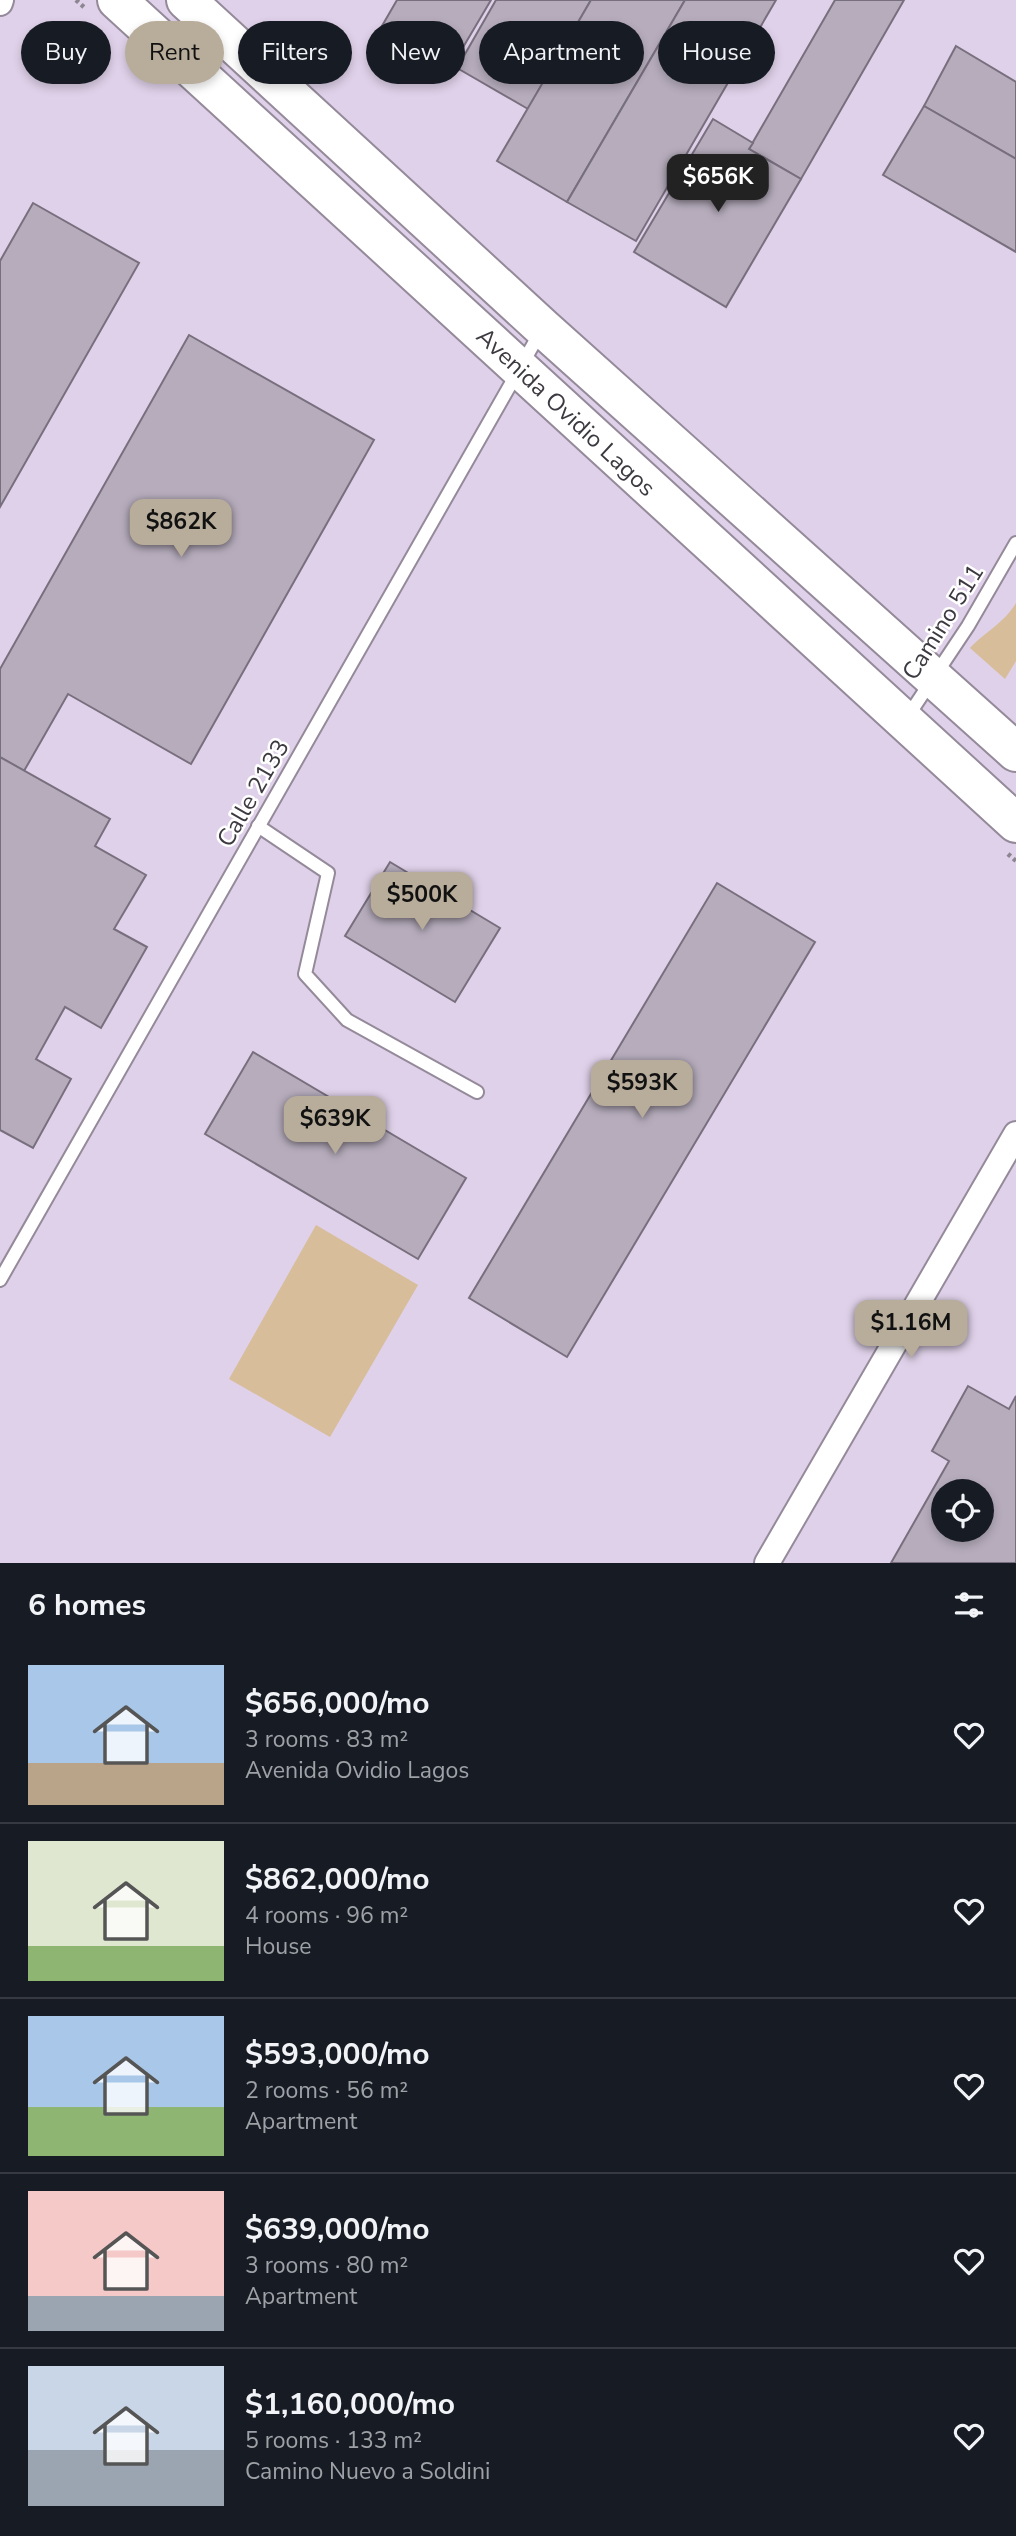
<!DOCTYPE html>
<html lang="en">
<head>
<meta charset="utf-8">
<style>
  :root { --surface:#171b24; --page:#20242c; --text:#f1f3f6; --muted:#9ea1a6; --line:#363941; --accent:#b8ac9a }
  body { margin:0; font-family:"Nunito Sans",sans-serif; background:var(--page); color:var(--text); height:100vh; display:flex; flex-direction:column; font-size:26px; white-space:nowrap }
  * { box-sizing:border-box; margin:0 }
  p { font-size:23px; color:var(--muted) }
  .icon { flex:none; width:38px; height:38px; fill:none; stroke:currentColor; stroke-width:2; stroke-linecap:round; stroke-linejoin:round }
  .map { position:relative; height:1563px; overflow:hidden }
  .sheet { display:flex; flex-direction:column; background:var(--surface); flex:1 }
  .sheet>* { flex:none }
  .guide { position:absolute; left:21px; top:21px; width:975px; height:63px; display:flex; gap:14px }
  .fabs { position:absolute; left:931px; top:1479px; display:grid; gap:14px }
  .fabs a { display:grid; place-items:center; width:63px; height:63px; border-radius:50%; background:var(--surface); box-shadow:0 4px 10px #0003; font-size:35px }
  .price { position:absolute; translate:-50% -60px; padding:0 16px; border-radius:14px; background:var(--accent); color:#111; font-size:23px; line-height:46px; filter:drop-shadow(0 2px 4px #0008) }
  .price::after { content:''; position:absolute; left:50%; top:42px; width:21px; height:16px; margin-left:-10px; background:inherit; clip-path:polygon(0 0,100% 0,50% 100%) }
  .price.current { background:#222; color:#fff }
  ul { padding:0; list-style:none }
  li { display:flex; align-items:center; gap:21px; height:175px; padding:0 28px }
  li+li { border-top:2px solid var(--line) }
  li span { display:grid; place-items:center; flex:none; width:196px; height:140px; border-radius:0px; color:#555 }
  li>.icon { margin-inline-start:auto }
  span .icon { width:84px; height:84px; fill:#fffc; stroke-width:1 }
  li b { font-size:30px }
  h2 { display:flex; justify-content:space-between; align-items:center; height:84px; padding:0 28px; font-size:30px }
  .tag { padding:0 24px; border-radius:32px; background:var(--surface); box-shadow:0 4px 10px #0003; font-size:24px; line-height:63px }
  .tag.current { background:var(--accent); color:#111 }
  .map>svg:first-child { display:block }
</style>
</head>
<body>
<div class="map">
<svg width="1016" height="1563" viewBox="0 0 1016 1563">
  <rect width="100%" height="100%" fill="#e6dced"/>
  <!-- built -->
  <path fill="#dfd1e9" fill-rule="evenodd" d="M0 0H1016V1563H0ZM943 1491H982V1530H943Z"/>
  <!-- green -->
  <g fill="#d7bd9a">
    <path d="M1016 603V661L1005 679 970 648C985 632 1004 623 1016 603Z"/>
    <polygon points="316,1225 418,1285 330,1437 229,1379"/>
  </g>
  <!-- building -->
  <g fill="#b6acbc" stroke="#786f7e" stroke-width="2" fill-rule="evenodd">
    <polygon points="397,0 491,0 452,66 382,26"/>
    <polygon points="496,0 591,0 528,109 457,68"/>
    <polygon points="591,0 685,0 567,202 497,161"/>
    <polygon points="685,0 776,0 636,241 567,202"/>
    <polygon points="835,0 904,0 801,179 749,149"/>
    <polygon points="956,46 1016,82 1016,159 924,106"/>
    <polygon points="924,106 1016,159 1016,252 883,175"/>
    <polygon points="713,119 753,143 749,149 801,179 726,307 634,252"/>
    <polygon points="33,203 139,263 0,507 0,261"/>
    <polygon points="189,335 374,440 191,764 68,694 24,771 0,757 0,669"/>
    <polygon points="0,757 110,819 95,846 146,875 114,929 147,947 101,1028 65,1007 36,1059 71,1079 33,1148 0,1130"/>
    <polygon points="390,862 500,928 455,1002 345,936"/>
    <polygon points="717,883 815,942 567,1357 469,1298"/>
    <polygon points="253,1052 466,1178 418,1259 205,1134"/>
    <path d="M968 1386 1009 1409 1016 1396V1563H891L949 1461 932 1451ZM943 1491H982V1530H943Z"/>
  </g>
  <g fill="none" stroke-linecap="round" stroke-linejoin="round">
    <!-- lane casing -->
    <g stroke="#948a9a" stroke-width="16">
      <g id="lane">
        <polyline points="906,719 968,626 1016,543"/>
        <polyline points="258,826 328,873 305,974 347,1020 477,1092"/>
        <polyline points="0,1280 541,331"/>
      </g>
    </g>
    <!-- street casing -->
    <g stroke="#948a9a" stroke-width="28">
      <g id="street">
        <polyline points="0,3 1,0"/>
        <polyline points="767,1563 1016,1134"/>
      </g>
    </g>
    <!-- primary casing -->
    <g stroke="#948a9a" stroke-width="42">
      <g id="primary">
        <polyline points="117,0 1016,823"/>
        <polyline points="186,0 543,328 1016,752"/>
      </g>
    </g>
    <!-- path -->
    <g stroke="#8c8691" stroke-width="4.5" stroke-dasharray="3.5 3.5" stroke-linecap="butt">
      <polyline points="76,0 86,9"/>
      <polyline points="1008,854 1016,861"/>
    </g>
    <!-- lane -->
    <use href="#lane" stroke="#fff" stroke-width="12"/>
    <!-- street -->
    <use href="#street" stroke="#fff" stroke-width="24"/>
    <!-- primary -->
    <use href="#primary" stroke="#fff" stroke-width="38"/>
  </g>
  <g text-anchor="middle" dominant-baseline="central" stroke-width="5" stroke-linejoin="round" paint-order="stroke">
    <!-- street labels -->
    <g font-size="24" fill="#3d3940" stroke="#fff">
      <text transform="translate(566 412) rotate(43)">Avenida Ovidio Lagos</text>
      <text transform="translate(943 622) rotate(-58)">Camino 511</text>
      <text transform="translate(253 793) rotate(-60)">Calle 2133</text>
    </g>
  </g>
</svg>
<div class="fabs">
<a><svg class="icon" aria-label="locate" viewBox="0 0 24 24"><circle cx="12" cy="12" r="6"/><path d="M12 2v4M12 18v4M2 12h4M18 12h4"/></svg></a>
</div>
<b class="price current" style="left:718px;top:214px">$656K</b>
<b class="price" style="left:181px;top:559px">$862K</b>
<b class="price" style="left:422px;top:932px">$500K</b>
<b class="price" style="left:642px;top:1120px">$593K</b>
<b class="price" style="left:335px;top:1156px">$639K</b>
<b class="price" style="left:911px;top:1360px">$1.16M</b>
<div class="guide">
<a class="tag">Buy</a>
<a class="tag current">Rent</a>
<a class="tag">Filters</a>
<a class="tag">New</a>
<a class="tag">Apartment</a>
<a class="tag">House</a>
</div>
</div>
<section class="sheet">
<h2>6 homes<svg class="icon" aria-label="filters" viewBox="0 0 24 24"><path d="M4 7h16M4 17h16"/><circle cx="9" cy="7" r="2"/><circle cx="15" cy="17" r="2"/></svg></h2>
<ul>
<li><span style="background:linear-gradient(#a9c7e8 70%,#b9a48a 0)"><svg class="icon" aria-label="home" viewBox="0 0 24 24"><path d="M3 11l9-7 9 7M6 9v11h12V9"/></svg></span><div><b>$656,000/mo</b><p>3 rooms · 83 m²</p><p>Avenida Ovidio Lagos</p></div><svg class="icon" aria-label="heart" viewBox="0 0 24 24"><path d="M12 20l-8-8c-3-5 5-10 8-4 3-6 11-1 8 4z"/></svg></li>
<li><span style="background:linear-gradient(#dfe7d0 75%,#8fb573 0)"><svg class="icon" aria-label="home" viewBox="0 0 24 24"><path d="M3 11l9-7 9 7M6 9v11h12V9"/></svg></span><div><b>$862,000/mo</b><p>4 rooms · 96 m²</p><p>House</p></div><svg class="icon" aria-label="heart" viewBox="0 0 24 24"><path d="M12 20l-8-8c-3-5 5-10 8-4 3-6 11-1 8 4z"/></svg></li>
<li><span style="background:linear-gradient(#a9c7e8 65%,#8fb573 0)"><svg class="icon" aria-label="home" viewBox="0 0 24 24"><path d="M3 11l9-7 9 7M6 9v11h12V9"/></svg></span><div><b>$593,000/mo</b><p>2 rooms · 56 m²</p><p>Apartment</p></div><svg class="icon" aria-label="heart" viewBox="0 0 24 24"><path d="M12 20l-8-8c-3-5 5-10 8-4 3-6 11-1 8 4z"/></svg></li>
<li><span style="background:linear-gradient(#f6c9c9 75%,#9aa5b1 0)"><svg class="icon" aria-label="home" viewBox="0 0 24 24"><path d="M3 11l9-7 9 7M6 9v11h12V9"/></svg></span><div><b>$639,000/mo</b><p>3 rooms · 80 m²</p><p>Apartment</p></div><svg class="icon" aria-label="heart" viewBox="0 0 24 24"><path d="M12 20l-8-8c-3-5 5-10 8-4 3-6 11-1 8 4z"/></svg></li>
<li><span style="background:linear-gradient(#c9d6e8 60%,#9aa5b1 0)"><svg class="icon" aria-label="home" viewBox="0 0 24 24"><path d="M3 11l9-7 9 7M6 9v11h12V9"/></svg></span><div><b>$1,160,000/mo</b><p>5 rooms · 133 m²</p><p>Camino Nuevo a Soldini</p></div><svg class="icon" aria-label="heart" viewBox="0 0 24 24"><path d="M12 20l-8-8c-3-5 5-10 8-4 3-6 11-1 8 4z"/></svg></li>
</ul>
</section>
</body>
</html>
